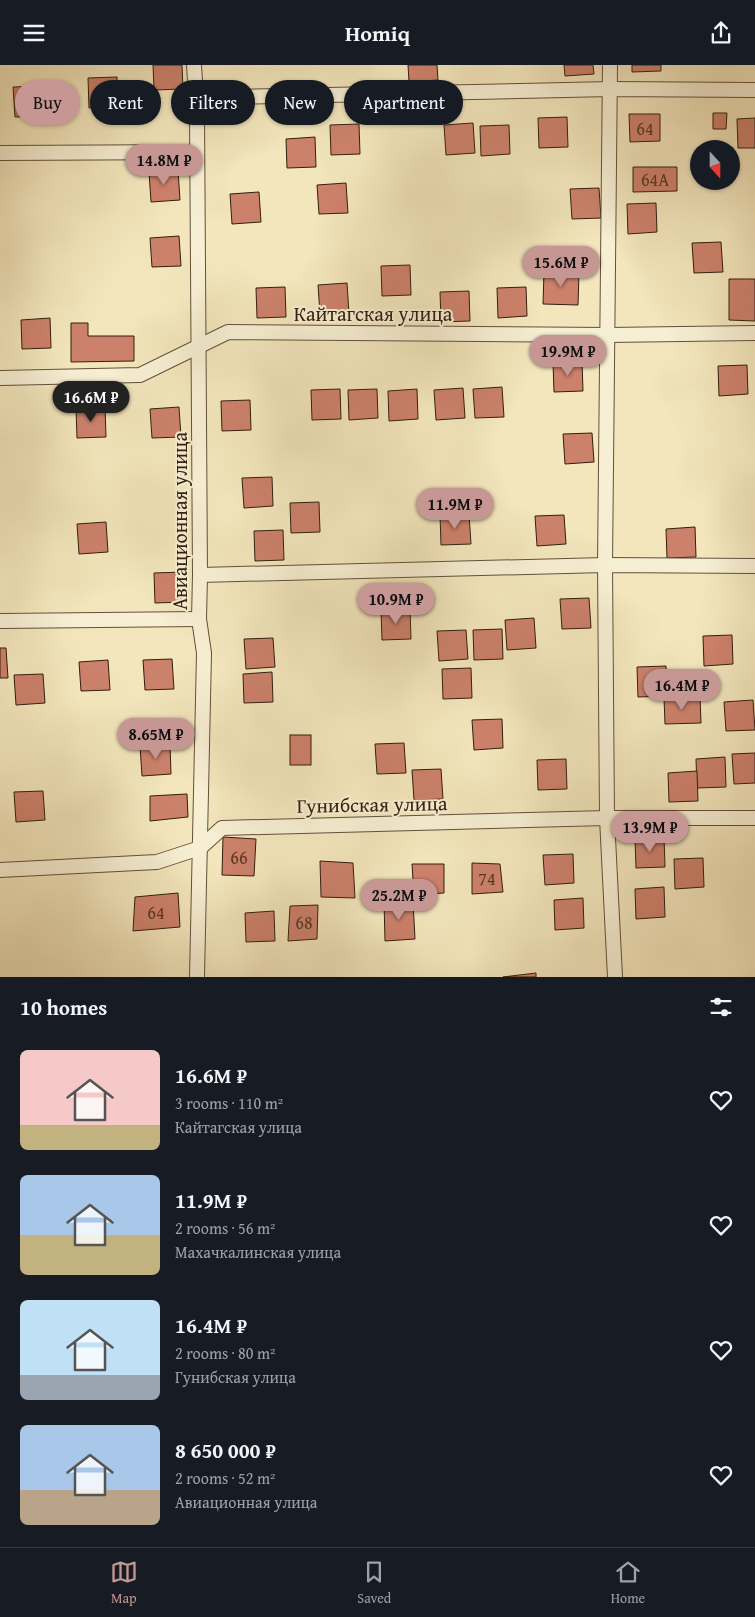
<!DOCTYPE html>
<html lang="en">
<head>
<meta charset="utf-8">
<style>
  :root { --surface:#171b24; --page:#20242c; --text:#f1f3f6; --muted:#9ea1a6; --line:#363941; --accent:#c59692 }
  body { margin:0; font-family:"Gentium Book Plus",serif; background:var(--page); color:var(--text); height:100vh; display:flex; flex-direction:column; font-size:19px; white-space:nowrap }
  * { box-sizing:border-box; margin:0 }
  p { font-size:16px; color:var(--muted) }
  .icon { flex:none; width:28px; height:28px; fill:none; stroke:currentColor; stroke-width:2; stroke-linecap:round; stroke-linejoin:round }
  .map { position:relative; height:912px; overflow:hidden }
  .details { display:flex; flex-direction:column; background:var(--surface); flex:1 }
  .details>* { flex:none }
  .hud { position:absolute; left:15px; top:15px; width:500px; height:45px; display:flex; gap:10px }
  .needle { width:32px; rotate:159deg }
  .fabs { position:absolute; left:690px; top:75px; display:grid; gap:10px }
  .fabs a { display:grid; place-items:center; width:50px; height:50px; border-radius:50%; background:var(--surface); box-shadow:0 1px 4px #0004; font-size:25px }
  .price { position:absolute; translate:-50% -42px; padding:0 11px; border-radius:18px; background:var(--accent); color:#111; font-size:16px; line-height:32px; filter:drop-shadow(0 1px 2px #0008) }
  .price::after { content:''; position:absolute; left:50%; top:30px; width:15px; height:11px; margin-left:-8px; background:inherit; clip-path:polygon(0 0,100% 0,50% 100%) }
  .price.active { background:#222; color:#fff }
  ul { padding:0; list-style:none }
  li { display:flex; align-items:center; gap:15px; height:125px; padding:0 20px }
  li span { display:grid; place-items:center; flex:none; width:140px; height:100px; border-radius:8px; color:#555 }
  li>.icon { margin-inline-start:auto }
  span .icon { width:60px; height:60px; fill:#fffc; stroke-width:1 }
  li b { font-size:21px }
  h2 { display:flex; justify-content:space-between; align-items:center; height:60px; padding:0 20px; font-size:21px }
  .pill { padding:0 18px; border-radius:22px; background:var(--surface); box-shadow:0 1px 4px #0004; font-size:18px; line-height:45px }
  .pill.active { background:var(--accent); color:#111 }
  header { display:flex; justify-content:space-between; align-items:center; height:65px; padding:0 20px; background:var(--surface); font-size:22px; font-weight:700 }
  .dock { display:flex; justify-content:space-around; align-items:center; height:70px; border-top:1px solid var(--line); background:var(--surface); font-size:14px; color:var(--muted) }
  .dock a { display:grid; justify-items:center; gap:2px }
  .dock .active { color:var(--accent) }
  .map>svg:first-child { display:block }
</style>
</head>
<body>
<header><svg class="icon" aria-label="menu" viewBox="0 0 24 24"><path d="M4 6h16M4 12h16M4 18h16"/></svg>Homiq<svg class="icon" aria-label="share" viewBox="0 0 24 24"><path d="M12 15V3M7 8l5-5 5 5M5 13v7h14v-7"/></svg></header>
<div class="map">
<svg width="755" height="912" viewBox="0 0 755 912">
  <rect width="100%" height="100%" fill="#f3e6bc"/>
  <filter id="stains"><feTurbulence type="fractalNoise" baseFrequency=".004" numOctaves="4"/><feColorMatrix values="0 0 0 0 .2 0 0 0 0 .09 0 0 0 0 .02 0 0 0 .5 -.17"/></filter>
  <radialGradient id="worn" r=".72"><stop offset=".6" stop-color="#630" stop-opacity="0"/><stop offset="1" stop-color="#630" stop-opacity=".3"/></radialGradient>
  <!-- building -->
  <g fill="#cc816b" stroke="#331e0d">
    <polygon points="153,0 182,0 183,24 154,25"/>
    <polygon points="408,0 437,0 438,15 409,17"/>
    <polygon points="564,0 593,0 594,9 565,11"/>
    <polygon points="632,0 661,0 661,6 632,7"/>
    <polygon points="117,12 118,42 89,43 88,13"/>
    <polygon points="42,21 44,51 15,52 13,22"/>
    <polygon points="713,48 727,48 726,64 713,64"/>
    <polygon points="629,49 660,49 660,76 630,77"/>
    <polygon points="567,52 568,82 539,83 538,53"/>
    <polygon points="755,53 755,83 738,83 737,54"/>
    <polygon points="473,58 475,88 446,90 444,60"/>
    <polygon points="359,59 360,89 331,90 330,60"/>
    <polygon points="509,60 510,89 481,91 480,61"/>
    <polygon points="315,72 316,102 287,103 286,74"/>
    <polygon points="633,102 677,102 677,126 633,127"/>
    <polygon points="178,105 180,135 151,137 149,107"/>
    <polygon points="346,118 348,148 319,149 317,120"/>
    <polygon points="599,123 601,153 572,154 570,124"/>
    <polygon points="259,127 261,157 232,159 230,129"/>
    <polygon points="656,138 657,167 628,169 627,139"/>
    <polygon points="179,171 181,201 152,202 150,173"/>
    <polygon points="721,177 723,207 694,208 692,178"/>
    <polygon points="410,200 411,230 382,231 381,201"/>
    <polygon points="544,207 579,208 578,240 543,239"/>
    <polygon points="729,214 755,214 755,256 729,255"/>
    <polygon points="347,218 349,248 320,249 318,220"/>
    <polygon points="285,222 286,252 257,253 256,223"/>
    <polygon points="526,222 527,251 498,253 497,223"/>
    <polygon points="469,226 470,256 441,257 440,227"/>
    <polygon points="50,253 51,283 22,284 21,255"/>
    <polygon points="71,258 88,258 88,271 134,271 134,296 71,297"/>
    <polygon points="582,296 583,326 554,327 553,297"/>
    <polygon points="747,300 748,329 719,331 718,301"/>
    <polygon points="502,322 504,352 475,353 473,324"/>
    <polygon points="463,323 465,353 436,355 434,325"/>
    <polygon points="340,324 341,354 312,355 311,325"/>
    <polygon points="377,324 378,353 349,355 348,325"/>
    <polygon points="417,324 418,354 389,356 388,326"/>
    <polygon points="250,335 251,365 222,366 221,336"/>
    <polygon points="105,342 106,372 77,373 76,344"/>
    <polygon points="179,342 181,372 152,373 150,344"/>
    <polygon points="592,368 594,397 565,399 563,369"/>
    <polygon points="272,412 273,441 244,443 242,413"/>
    <polygon points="319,437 320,467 291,468 290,438"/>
    <polygon points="469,449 471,479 441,480 440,450"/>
    <polygon points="564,450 566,479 537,481 535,451"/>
    <polygon points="106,457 108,487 79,489 77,459"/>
    <polygon points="695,462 696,492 667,493 666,464"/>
    <polygon points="283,465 284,495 255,496 254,466"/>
    <polygon points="183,507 184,537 155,538 154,508"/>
    <polygon points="589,533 591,563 562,564 560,534"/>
    <polygon points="410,544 411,574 382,575 381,545"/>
    <polygon points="534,553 536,583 507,585 505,555"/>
    <polygon points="502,564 503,594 474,595 473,565"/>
    <polygon points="466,565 468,594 439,596 437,566"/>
    <polygon points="732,570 733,599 704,601 703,571"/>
    <polygon points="273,573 275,602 246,604 244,574"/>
    <polygon points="0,583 6,583 8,613 0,613"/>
    <polygon points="172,594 174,624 145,625 143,595"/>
    <polygon points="108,595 110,625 81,626 79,597"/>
    <polygon points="666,601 667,631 638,632 637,602"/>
    <polygon points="471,603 472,633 443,634 442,604"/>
    <polygon points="272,607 273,637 244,638 243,609"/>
    <polygon points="43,609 45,638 16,640 14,610"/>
    <polygon points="700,632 701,658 665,659 664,633"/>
    <polygon points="753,635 755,665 726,666 724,637"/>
    <polygon points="502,654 503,683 474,685 472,655"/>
    <rect x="290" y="670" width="21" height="30"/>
    <polygon points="404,678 406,708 377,709 375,679"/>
    <polygon points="170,679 171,709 142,711 140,681"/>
    <polygon points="755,688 755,718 734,719 732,689"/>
    <polygon points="725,692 726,722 697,723 696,694"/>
    <polygon points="566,694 567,724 538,725 537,695"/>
    <polygon points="441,704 443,734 414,735 412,705"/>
    <polygon points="697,706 698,736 669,737 668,708"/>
    <polygon points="43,726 45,755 16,757 14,727"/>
    <polygon points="187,729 188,752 150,756 150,731"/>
    <polygon points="223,772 256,774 254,811 222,810"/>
    <polygon points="664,772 665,802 636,803 635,774"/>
    <polygon points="573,789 574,818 545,820 543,790"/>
    <polygon points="703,793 704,822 675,824 674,794"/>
    <polygon points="320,796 353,798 355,833 321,832"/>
    <polygon points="472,798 500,799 503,827 472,829"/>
    <polygon points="412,799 444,799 444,828 414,830"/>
    <polygon points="664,822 665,852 636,854 635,824"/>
    <polygon points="178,828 180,862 133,866 135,832"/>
    <polygon points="583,833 584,863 555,865 554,835"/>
    <polygon points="384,836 413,837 415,874 385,876"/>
    <polygon points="318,840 317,874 288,876 290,841"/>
    <polygon points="274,846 275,876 246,877 245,848"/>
    <polygon points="536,908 536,912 503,912"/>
  </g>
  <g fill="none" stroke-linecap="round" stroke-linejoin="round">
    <!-- street casing -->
    <g stroke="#635039" stroke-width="16">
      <g id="street">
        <polyline points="194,0 197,48 200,510 199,554 204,588 197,912"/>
        <polyline points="610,0 605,500 607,753 615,912"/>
        <polyline points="197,48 233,32 611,24 755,25"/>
        <polyline points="0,88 197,87"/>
        <polyline points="0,313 140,310 228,267 608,270 755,268"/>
        <polyline points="200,510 605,500 755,501"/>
        <polyline points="0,556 199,554"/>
        <polyline points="0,805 157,797 200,783 222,763 607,753 755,753"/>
      </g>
    </g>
    <!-- street -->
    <use href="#street" stroke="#f7efd3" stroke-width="14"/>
  </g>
  <g text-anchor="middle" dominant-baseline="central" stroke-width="4" stroke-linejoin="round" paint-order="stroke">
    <!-- number labels -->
    <g font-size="18" fill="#593724">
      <text x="645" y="63">64</text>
      <text x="655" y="114">64А</text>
      <text x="239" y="792">66</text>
      <text x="487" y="813">74</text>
      <text x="156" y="847">64</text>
      <text x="304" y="857">68</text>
    </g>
    <!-- street labels -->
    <g font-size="20" fill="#331e0d" stroke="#f7efd3">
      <text x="373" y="248">Кайтагская улица</text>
      <text transform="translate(179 456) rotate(-90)">Авиационная улица</text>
      <text transform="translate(372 739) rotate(-1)">Гунибская улица</text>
    </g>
  </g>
  <rect width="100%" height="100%" filter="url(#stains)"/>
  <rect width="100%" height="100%" fill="url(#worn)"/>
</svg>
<div class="fabs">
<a><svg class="needle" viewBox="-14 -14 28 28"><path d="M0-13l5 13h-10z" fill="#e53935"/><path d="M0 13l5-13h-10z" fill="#9ea1a6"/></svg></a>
</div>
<b class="price" style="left:164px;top:121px">14.8M ₽</b>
<b class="price" style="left:561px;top:223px">15.6M ₽</b>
<b class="price" style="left:568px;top:312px">19.9M ₽</b>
<b class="price active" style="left:91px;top:358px">16.6M ₽</b>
<b class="price" style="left:455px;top:465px">11.9M ₽</b>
<b class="price" style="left:396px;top:560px">10.9M ₽</b>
<b class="price" style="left:682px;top:646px">16.4M ₽</b>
<b class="price" style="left:156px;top:695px">8.65M ₽</b>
<b class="price" style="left:650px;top:788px">13.9M ₽</b>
<b class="price" style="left:399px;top:856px">25.2M ₽</b>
<div class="hud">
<a class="pill active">Buy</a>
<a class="pill">Rent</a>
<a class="pill">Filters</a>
<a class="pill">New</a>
<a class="pill">Apartment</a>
</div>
</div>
<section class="details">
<h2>10 homes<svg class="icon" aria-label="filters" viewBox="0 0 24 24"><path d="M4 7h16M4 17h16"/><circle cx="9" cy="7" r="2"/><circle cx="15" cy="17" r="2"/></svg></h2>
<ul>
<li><span style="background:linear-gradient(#f6c9c9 75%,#c2b280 0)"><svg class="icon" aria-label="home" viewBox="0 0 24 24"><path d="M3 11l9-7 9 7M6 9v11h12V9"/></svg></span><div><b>16.6M ₽</b><p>3 rooms · 110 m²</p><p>Кайтагская улица</p></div><svg class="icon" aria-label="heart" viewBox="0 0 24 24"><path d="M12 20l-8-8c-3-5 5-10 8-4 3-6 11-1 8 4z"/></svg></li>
<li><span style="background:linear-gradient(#a9c7e8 60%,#c2b280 0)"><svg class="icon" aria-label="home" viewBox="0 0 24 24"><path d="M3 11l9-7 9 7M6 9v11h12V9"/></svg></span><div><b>11.9M ₽</b><p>2 rooms · 56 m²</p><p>Махачкалинская улица</p></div><svg class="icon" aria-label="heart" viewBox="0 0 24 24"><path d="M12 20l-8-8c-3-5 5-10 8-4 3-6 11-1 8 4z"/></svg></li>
<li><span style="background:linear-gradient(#bfe0f5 75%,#9aa5b1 0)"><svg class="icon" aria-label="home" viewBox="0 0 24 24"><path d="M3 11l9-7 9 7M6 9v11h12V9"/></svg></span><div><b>16.4M ₽</b><p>2 rooms · 80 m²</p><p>Гунибская улица</p></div><svg class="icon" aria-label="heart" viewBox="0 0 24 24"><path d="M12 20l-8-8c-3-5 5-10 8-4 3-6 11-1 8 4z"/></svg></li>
<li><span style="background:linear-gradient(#a9c7e8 65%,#b9a48a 0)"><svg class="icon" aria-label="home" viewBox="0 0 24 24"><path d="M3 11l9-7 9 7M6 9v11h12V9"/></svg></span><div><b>8 650 000 ₽</b><p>2 rooms · 52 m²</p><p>Авиационная улица</p></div><svg class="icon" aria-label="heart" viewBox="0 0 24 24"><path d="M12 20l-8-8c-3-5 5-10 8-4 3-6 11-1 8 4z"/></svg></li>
</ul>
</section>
<nav class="dock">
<a class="active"><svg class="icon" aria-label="map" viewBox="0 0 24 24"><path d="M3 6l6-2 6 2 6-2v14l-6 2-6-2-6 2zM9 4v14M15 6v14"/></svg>Map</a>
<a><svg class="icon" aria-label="saved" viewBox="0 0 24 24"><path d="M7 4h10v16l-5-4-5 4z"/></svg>Saved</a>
<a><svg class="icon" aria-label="home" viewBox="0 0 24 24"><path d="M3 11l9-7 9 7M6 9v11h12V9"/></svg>Home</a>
</nav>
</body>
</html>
